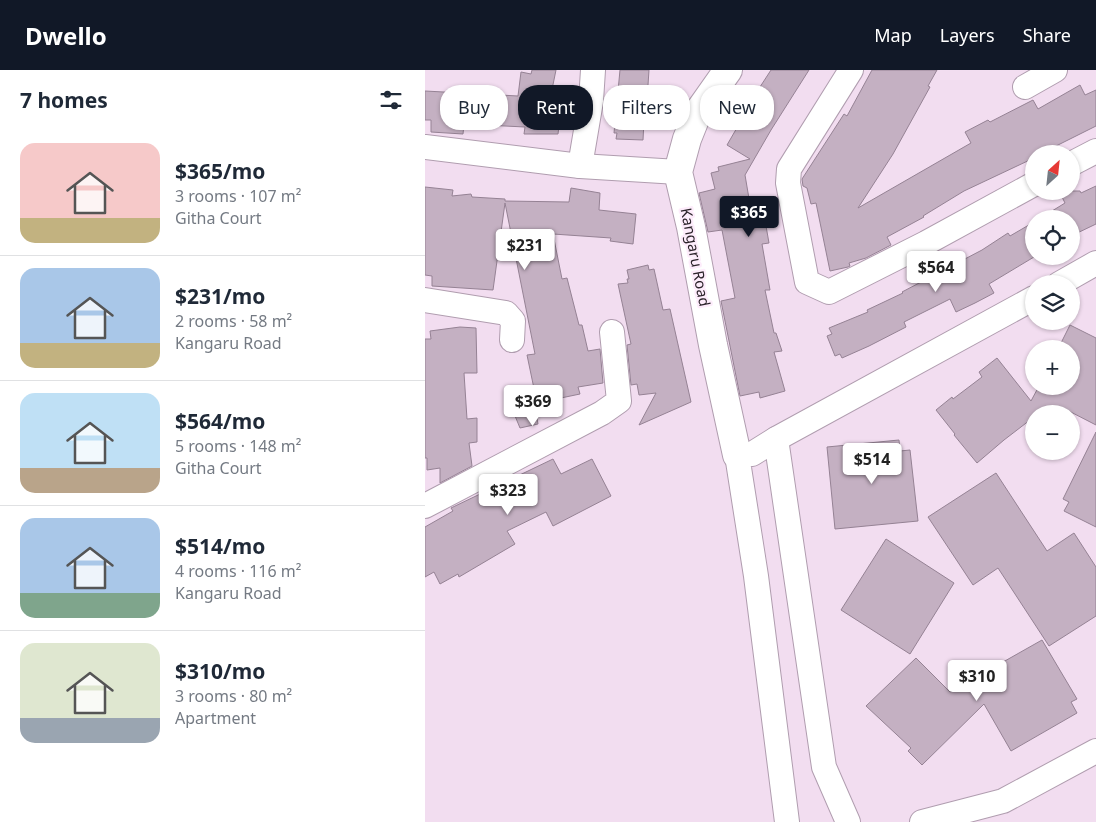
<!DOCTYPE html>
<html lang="en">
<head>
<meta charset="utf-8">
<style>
  :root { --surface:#fff; --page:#f2f2f3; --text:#1f2937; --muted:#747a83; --line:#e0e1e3; --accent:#111827 }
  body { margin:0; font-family:"Noto Sans",sans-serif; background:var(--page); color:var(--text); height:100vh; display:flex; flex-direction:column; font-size:19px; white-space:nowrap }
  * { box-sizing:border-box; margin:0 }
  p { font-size:16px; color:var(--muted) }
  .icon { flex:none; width:28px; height:28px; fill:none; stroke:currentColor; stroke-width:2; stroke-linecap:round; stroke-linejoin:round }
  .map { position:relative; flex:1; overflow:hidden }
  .details { display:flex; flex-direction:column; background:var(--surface); width:425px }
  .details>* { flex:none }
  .banner { position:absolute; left:15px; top:15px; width:475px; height:45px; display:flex; gap:10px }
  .needle { width:32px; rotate:27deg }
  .controls { position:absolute; left:600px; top:75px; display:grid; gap:10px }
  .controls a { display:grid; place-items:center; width:55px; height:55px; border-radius:50%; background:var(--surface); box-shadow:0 1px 4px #0004; font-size:25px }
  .price { position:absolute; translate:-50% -42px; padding:0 11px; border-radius:5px; background:#fff; color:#222; font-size:16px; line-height:32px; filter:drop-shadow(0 1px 2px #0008) }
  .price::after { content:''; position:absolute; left:50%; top:30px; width:15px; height:11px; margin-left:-8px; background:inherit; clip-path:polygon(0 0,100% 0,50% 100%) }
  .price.on { background:var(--accent); color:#fff }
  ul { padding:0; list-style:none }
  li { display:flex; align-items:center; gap:15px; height:125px; padding:0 20px }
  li+li { border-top:1px solid var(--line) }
  li span { display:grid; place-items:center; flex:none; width:140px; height:100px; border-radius:15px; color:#555 }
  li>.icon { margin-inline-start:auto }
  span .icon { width:60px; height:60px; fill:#fffc; stroke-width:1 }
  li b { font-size:21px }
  h2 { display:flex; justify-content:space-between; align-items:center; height:60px; padding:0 20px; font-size:21px }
  .pill { padding:0 18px; border-radius:20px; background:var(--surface); box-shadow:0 1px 4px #0004; font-size:18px; line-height:45px }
  .pill.on { background:var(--accent); color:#fff }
  header { display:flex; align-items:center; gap:30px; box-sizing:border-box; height:70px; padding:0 25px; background:var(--accent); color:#fff }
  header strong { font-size:24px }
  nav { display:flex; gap:28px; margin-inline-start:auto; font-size:18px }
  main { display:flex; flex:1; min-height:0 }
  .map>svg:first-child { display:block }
</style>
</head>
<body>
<header>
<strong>Dwello</strong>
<nav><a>Map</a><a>Layers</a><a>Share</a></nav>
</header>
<main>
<section class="details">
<h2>7 homes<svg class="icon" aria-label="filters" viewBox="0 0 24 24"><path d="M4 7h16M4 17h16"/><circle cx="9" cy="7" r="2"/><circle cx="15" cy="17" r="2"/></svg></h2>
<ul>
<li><span style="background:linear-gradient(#f6c9c9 75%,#c2b280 0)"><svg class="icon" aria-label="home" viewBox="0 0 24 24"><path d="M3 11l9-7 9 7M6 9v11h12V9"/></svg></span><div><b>$365/mo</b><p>3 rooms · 107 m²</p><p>Githa Court</p></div></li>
<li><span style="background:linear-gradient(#a9c7e8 75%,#c2b280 0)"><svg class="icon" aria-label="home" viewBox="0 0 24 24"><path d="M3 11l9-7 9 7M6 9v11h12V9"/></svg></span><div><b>$231/mo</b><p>2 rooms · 58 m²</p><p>Kangaru Road</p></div></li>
<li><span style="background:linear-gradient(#bfe0f5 75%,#b9a48a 0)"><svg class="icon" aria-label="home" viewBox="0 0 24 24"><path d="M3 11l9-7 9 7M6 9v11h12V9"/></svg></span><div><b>$564/mo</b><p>5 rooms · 148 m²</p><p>Githa Court</p></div></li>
<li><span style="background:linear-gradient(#a9c7e8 75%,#7fa58c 0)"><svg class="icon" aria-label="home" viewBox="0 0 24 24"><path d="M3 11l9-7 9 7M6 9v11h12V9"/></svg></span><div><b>$514/mo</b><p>4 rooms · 116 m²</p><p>Kangaru Road</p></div></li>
<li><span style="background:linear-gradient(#dfe7d0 75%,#9aa5b1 0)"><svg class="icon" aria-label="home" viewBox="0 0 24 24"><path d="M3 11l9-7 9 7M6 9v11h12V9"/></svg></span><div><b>$310/mo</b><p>3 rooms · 80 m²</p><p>Apartment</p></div></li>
</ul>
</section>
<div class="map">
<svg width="671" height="752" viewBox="0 0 671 752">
  <rect width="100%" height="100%" fill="#f2ddf0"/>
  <!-- building -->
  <g fill="#c4b0c2" stroke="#958294">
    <polygon points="107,0 131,0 123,39 135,47 133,64 99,64 100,57 39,54 38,64 6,62 6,50 0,50 0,21 93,26 96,2 106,4"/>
    <polygon points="195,0 224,0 222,30 251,35 247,56 219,51 218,70 191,69 192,63 189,63"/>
    <polygon points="346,0 384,0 346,60 320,105 329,158 341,156 344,173 337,174 345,220 340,220 349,263 351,263 357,281 349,282 360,321 335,328 334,322 315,326 296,231 310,228 297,160 283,162 274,123 290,119 286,103 294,101 293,97 325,89 302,75 313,56 299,47 309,30 322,37"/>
    <polygon points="447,0 512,0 503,16 505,17 468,84 433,138 546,73 540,62 563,50 565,52 608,30 613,39 655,15 660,25 671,20 671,56 625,79 626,80 618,84 609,84 609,88 539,121 498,146 499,147 462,167 466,175 441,188 424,193 425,196 423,197 405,201 391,133 386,134 382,118 378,116 377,109 419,44 422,46"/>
    <polygon points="671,116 671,154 646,166 646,149 614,149 640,133 634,121 655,121 656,123"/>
    <polygon points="0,117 28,120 27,126 46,124 47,127 80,129 80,131 144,132 146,118 175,123 174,140 211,144 208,174 185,171 186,168 128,164 137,209 142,208 154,255 157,255 163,281 175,279 178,313 153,317 155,324 112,333 102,285 110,284 80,133 68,220 7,216 7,206 0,205"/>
    <polygon points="609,152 609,187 564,214 569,223 550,233 531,242 525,229 479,252 481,257 444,276 417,288 415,284 410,286 402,266 407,264 404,258 443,242 442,240 478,223 477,222 557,180 583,163 585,166"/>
    <polygon points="223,195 224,200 229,199 238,240 245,239 266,332 214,355 231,323 214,325 212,314 206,315 202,275 206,274 193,214 203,213 202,209 204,209 202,200"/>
    <polygon points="645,255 671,268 671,355 638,338 635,344 609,344 609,347 579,370 552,393 529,365 530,364 511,340 527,327 528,329 557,307 554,302 572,288 606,331 614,316 646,316 646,279 633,279"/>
    <polygon points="35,257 51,258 52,303 39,303 42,349 52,348 52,372 44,373 47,396 15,413 15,398 2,400 2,388 0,388 0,269 6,269 5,261"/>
    <polygon points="110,337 113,354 95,358 88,341"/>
    <polygon points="671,362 671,457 639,441 644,432 638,429"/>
    <polygon points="474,370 475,381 485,380 493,451 410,459 402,377"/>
    <polygon points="128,389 136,404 167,389 186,426 128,456 121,442 82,461 90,474 34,507 33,504 15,514 9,502 0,507 0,457 28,441 26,438"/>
    <polygon points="571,403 622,481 649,463 671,497 671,546 624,576 573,498 548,515 503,447"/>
    <polygon points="461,469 529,513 485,584 416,540"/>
    <polygon points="617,570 652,629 646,632 652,643 586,681 559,634 497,695 483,681 486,678 441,636 491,588 525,622"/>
  </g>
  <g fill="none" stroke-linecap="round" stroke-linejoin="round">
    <!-- street casing -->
    <g stroke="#b09daf" stroke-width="26">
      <g id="street">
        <polyline points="426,0 364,99 363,113 382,212 404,222 501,173 609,114"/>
        <polyline points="600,17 630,0"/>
        <polyline points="0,77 155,96 253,102"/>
        <polyline points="646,94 671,81"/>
        <polyline points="155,96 166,31 168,0"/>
        <polyline points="634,214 671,193"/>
        <polyline points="0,230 81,243 88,251 87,270"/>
        <polyline points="351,369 399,697 423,752"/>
        <polyline points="0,436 177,343 194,331 187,262"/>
        <polyline points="362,752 331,506 312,385 327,384 351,369 609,228"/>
        <polyline points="497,752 578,731 671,681"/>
      </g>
    </g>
    <!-- secondary casing -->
    <g stroke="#b09daf" stroke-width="30">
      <polyline id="secondary" points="303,0 272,44 262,69 253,102 266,157 288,275 312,385"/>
    </g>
    <!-- street -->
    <use href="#street" stroke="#fff" stroke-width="24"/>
    <!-- secondary -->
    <use href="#secondary" stroke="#fff" stroke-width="28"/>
  </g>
  <g text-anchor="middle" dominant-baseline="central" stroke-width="4.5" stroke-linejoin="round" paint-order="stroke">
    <!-- street labels -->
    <g font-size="15" fill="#2c242b" stroke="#fdecfb">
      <text transform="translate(271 187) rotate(79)">Kangaru Road</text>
    </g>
  </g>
</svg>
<div class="controls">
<a><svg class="needle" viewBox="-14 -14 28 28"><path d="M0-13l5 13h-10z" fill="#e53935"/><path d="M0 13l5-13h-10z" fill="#747a83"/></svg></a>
<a><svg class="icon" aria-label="locate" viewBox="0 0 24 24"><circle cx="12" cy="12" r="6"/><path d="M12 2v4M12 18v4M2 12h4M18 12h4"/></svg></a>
<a><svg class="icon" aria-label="layers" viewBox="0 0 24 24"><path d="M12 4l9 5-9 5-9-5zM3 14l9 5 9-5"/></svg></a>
<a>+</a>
<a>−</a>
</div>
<b class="price on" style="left:324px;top:168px">$365</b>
<b class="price" style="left:100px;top:201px">$231</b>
<b class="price" style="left:511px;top:223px">$564</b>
<b class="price" style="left:108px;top:357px">$369</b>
<b class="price" style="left:447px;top:415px">$514</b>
<b class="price" style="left:83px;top:446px">$323</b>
<b class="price" style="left:552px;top:632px">$310</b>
<div class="banner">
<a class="pill">Buy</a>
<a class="pill on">Rent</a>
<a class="pill">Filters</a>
<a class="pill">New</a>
</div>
</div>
</main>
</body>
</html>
